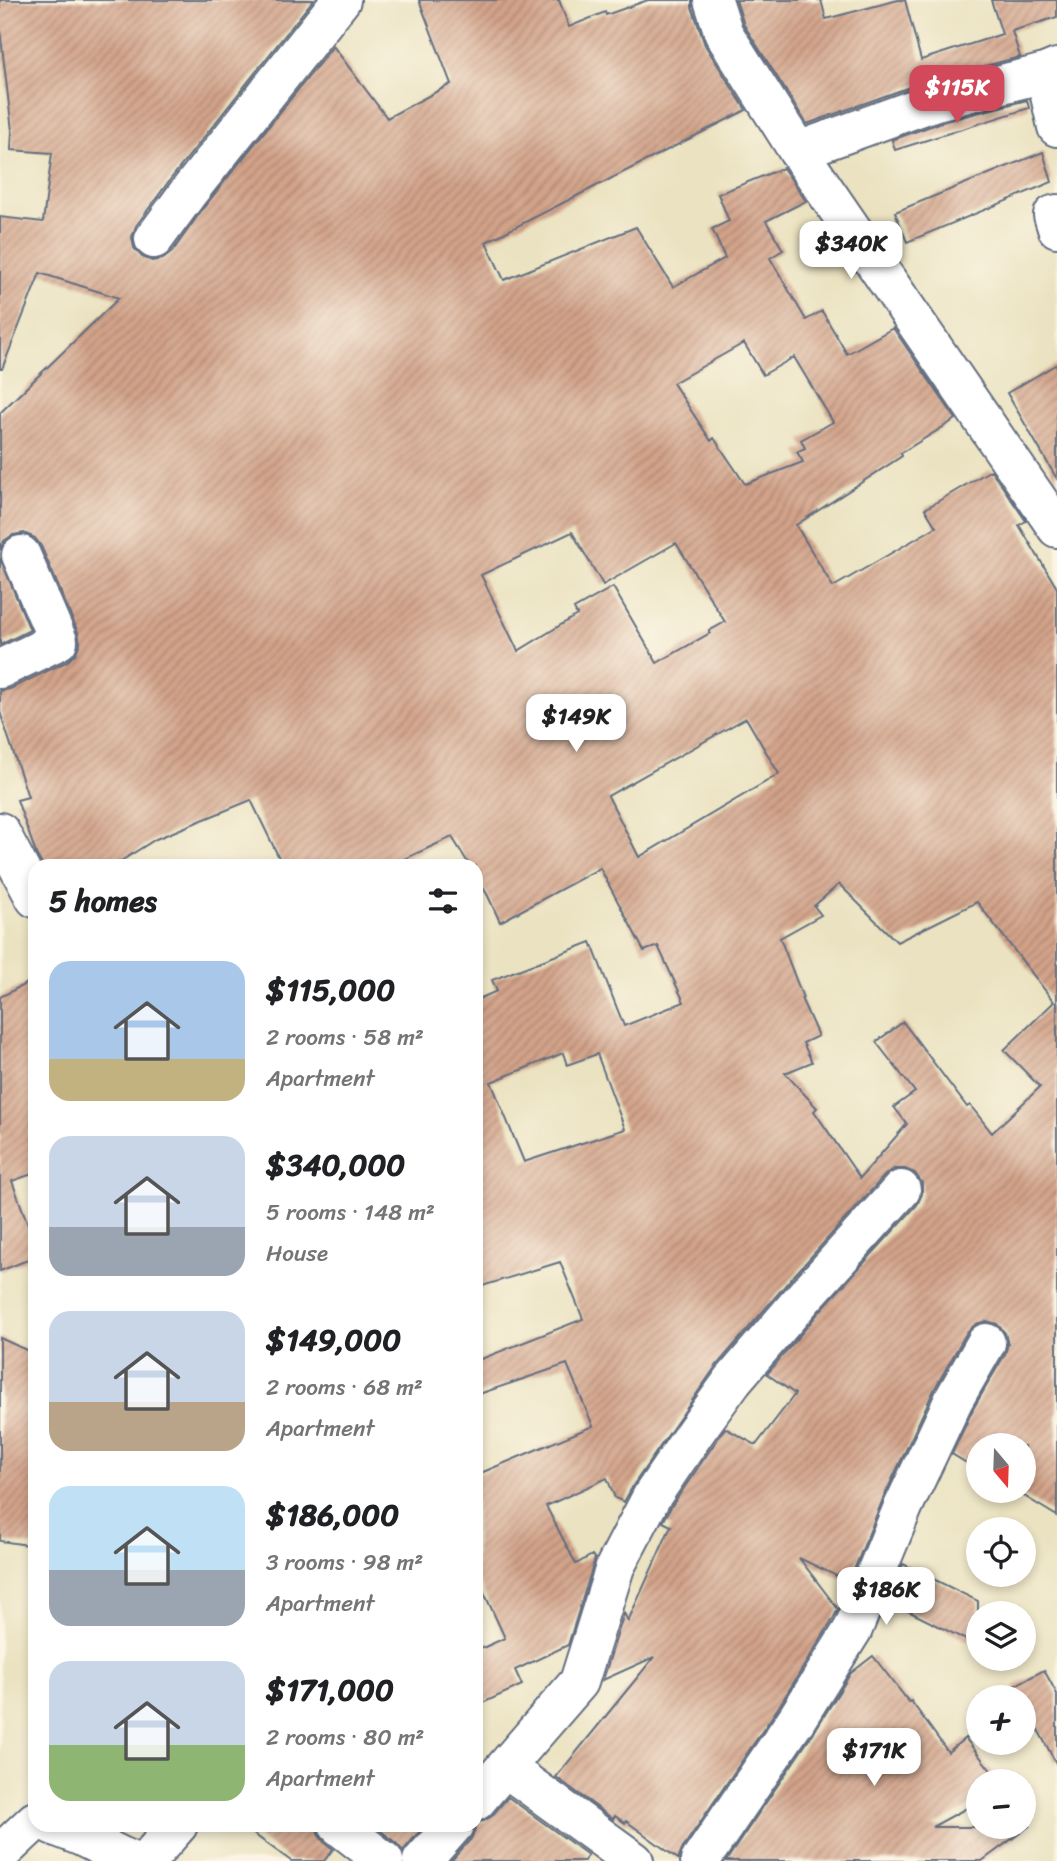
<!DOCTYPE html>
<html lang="en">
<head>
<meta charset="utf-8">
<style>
  :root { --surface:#fff; --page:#f6f6f6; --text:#202124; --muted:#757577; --accent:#d1495b }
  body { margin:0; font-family:Sriracha,sans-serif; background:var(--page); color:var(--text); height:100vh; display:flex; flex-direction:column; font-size:26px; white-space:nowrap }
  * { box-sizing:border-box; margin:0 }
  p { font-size:23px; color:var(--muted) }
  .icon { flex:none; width:38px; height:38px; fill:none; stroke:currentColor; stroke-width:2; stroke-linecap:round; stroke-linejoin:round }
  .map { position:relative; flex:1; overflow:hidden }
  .panel { position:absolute; left:28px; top:859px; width:455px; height:973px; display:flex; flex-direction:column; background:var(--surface); border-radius:21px; box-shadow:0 4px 10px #0003 }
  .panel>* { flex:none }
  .needle { width:46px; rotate:161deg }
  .fabs { position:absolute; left:966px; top:1433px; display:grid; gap:14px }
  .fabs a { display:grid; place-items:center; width:70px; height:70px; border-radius:50%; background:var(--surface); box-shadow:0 4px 10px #0003; font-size:35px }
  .price { position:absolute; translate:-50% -60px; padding:0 16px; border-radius:14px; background:#fff; color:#222; font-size:23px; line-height:46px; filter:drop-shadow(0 2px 4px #0008) }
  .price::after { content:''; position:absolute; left:50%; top:42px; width:21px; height:16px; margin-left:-10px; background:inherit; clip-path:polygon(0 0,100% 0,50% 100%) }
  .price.on { background:var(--accent); color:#fff }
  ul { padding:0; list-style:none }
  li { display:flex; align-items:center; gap:21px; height:175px; padding:0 21px }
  li span { display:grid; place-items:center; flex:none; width:196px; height:140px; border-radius:21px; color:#555 }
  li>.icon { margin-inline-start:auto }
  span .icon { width:84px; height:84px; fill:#fffc; stroke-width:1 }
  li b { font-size:30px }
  h2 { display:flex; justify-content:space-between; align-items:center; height:84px; padding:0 21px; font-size:30px }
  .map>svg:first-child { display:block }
</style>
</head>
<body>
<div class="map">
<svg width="1057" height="1861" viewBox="0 0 1057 1861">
  <defs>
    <pattern id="building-hatch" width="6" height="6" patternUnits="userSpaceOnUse" patternTransform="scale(1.75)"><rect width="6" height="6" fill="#d3a389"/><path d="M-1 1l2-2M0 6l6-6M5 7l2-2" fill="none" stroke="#aa8573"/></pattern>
  </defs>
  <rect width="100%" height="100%" fill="#fcf5e5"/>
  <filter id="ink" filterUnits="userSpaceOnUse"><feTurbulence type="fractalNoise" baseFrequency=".0143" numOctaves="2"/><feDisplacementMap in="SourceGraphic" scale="14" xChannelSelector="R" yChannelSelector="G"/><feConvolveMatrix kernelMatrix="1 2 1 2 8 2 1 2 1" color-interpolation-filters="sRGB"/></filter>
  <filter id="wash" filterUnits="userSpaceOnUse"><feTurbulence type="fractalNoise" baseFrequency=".00686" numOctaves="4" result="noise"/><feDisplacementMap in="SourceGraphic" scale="28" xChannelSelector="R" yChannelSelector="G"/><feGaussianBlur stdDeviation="1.57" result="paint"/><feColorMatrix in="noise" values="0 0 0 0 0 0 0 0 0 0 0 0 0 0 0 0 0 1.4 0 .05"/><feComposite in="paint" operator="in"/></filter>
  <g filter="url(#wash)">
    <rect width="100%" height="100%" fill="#eae2c0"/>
    <g id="blocks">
      <!-- building -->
      <g fill="url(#building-hatch)" fill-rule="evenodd">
        <path d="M0 0H313L169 181 136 226 132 237 134 248 142 257 152 261 163 259 172 252 204 207 333 46 387 118 451 84 419 0H559L569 27 605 12 606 15 648 0H692V7L705 45 746 110 486 242 504 280 636 227 673 287 725 258 712 229 729 221 718 194 783 168 806 201 766 221 783 250 770 258 806 320 822 311 847 354 893 328 956 419 901 453 902 456 796 525 833 587 936 527 925 509 991 470 1026 521 1019 525 1057 588V1516L1016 1491H1024V1446H978V1470L952 1454 973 1409 1005 1354 1008 1344 1005 1333 997 1324 987 1321 976 1324 967 1332 934 1390 883 1499 849 1582 799 1558 838 1609 833 1619 778 1708 682 1849 678 1859 626 1821 625 1823 615 1816 613 1819 556 1777 654 1657 603 1680 624 1613 628 1621 671 1526 663 1522 671 1507 725 1428 756 1445 795 1394 767 1374 821 1310 917 1205 922 1194V1183L915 1173 905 1169H894L885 1175 789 1281 716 1366 634 1484 624 1502 615 1498 607 1478 546 1506 576 1564 592 1555 595 1559 568 1645 515 1670 522 1685 476 1706V1651L505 1638 476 1575V1475L593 1426 567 1364 476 1395V1361L583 1319 560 1262 476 1288V1000L497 991 492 980 591 942 624 1026 684 1002 658 946 644 951 600 868 500 922 488 896 476 876V866H470L452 837 389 866H283L251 800 156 839 113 866H43L37 856 17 800 28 797 0 712V691L10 689 68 661 76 653 80 643 78 632 41 546 35 538 24 533 13 535 4 541 0 550V413L119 298 40 273 2 369H0V217L43 222 52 153 11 150 12 131 0 29ZM744 343 763 375 794 357 833 422 801 440 805 448 797 452 803 462 745 484 714 438 711 441 673 383ZM572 532 603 585 676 543 725 622 709 631 710 633 657 663 613 587 574 609 577 615 518 651 481 575ZM746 718 779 774 639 857 608 796ZM839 884 897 942 977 902 1054 1002 1004 1050 1040 1087 992 1133 970 1105 967 1107 903 1022 876 1042 915 1092 894 1107 907 1124 860 1178 814 1111 817 1108 785 1073 812 1062 803 1043 818 1036 801 998H803L780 938 821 915 814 906ZM563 1053 567 1065 597 1054 625 1129 524 1162 491 1082Z"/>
        <polygon points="736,0 821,0 826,19 898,0 905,0 921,60 1002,34 991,0 1057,0 1057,17 1012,31 1020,57 929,80 807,124 744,25"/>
        <polygon points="1027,100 1029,108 895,150 892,140 942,122"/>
        <polygon points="1043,152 1052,182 907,242 895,212"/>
        <polygon points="1057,364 1057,479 1007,393"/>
        <polygon points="0,558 30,630 0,645"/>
        <polygon points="35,979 35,1173 12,1181 35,1244 35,1257 0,1271 0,997"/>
        <polygon points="0,1338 35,1354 35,1546 0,1541"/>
        <polygon points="903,1564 978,1601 978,1646 888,1601"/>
        <polygon points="873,1656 909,1702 911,1701 948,1752 965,1738 1000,1782 978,1782 978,1802 932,1827 1028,1827 982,1861 726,1861 814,1732 851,1673"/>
        <polygon points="1044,1670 1057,1694 1057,1765 1024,1704 1024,1698 1020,1698 1014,1686"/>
        <polygon points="508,1797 588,1855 584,1861 451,1861 471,1839 475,1830 476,1822 484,1821 492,1816"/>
        <polygon points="241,1825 317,1825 318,1834 324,1842 333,1849 324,1861 291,1861"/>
        <polygon points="374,1825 425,1825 403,1851 397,1844"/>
      </g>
    </g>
  </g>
  <g filter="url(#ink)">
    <use href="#blocks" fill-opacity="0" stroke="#636e80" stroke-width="2"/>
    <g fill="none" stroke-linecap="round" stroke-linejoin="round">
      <!-- street casing -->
      <g stroke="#636e80" stroke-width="42">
        <g id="street">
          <polyline points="713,0 724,34 798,151 1057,528"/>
          <polyline points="1045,73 1057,127"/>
          <polyline points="798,151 936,101 1045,73 1057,68"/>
          <polyline points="1057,214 1053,215 1057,228"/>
          <polyline points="154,239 187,194 341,0"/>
          <polyline points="0,669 58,641 21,555"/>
          <polyline points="0,832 35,898"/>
          <polyline points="506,1768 634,1861"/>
          <polyline points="476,1801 579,1682 615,1567 652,1496 696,1431 733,1380 805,1296 901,1190"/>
          <polyline points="52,1825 80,1836 131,1861"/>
          <polyline points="338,1825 384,1861"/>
          <polyline points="0,1854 35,1821"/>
          <polyline points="146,1861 178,1825"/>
          <polyline points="422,1861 454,1825"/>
          <polyline points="700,1861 796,1720 853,1629 903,1507 954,1399 986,1343"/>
        </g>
      </g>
      <!-- street -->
      <use href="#street" stroke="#fff" stroke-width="38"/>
    </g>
  </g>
</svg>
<div class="fabs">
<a><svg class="needle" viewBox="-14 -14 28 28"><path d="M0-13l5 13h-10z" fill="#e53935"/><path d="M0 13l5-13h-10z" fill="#757577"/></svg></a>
<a><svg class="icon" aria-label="locate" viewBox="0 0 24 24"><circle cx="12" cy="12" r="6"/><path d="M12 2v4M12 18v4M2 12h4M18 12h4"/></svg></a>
<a><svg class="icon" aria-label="layers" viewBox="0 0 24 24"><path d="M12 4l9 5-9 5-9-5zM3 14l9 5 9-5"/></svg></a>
<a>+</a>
<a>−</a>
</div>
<b class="price on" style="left:957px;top:125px">$115K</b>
<b class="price" style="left:851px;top:281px">$340K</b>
<b class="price" style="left:576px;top:754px">$149K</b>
<b class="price" style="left:886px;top:1627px">$186K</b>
<b class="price" style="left:874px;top:1788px">$171K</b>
<section class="panel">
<h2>5 homes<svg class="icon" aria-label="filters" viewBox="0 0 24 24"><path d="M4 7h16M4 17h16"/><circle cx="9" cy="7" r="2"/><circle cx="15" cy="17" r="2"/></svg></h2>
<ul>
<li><span style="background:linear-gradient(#a9c7e8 70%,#c2b280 0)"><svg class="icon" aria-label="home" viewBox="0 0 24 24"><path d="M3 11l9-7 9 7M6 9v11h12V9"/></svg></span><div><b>$115,000</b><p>2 rooms · 58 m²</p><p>Apartment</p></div></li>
<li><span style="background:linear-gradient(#c9d6e8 65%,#9aa5b1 0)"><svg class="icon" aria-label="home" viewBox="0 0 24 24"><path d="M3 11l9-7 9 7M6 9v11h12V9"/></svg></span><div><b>$340,000</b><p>5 rooms · 148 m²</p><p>House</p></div></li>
<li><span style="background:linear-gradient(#c9d6e8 65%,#b9a48a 0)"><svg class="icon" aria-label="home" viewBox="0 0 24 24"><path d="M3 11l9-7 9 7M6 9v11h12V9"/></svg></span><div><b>$149,000</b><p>2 rooms · 68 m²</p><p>Apartment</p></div></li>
<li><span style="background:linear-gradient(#bfe0f5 60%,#9aa5b1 0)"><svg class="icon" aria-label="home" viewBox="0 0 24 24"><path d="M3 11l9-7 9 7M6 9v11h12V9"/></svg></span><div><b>$186,000</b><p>3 rooms · 98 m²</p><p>Apartment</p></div></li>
<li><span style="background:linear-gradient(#c9d6e8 60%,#8fb573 0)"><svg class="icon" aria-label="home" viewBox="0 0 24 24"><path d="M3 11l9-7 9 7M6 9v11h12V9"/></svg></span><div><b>$171,000</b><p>2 rooms · 80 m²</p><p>Apartment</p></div></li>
</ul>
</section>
</div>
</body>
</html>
